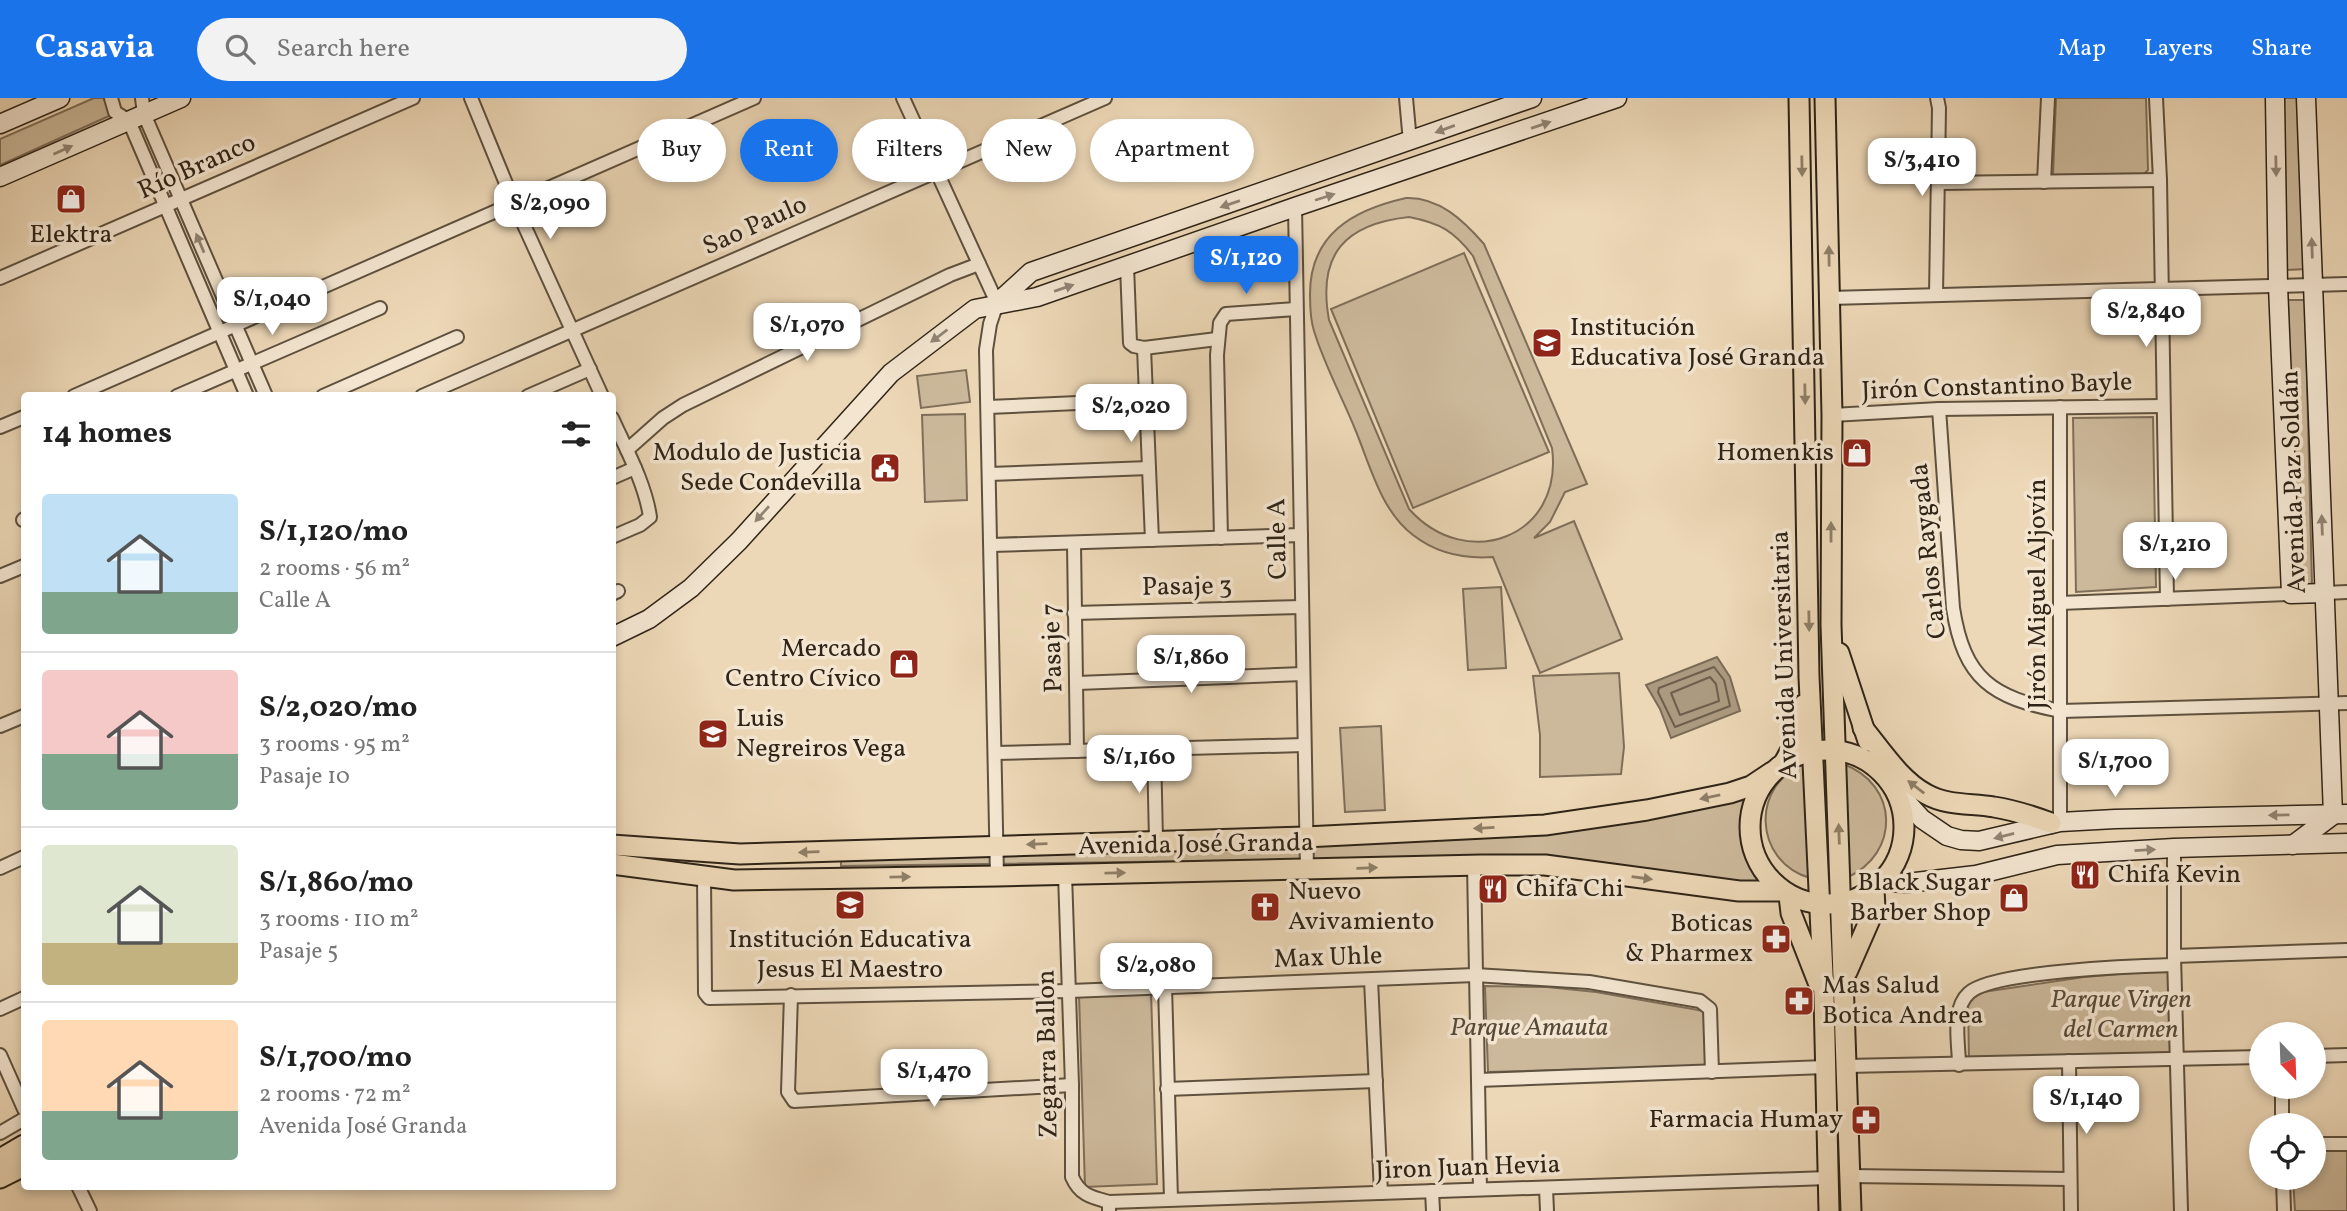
<!DOCTYPE html>
<html lang="en">
<head>
<meta charset="utf-8">
<style>
  :root { --surface:#fff; --page:#f2f2f2; --text:#222; --muted:#767676; --line:#e0e0e0; --accent:#1a73e8 }
  body { margin:0; font-family:Vollkorn,serif; background:var(--page); color:var(--text); height:100vh; display:flex; flex-direction:column; font-size:26px; white-space:nowrap }
  * { box-sizing:border-box; margin:0 }
  p { font-size:23px; color:var(--muted) }
  .icon { flex:none; width:38px; height:38px; fill:none; stroke:currentColor; stroke-width:2; stroke-linecap:round; stroke-linejoin:round }
  .map { position:relative; flex:1; overflow:hidden }
  .details { position:absolute; left:21px; top:294px; width:595px; height:798px; display:flex; flex-direction:column; background:var(--surface); border-radius:7px; box-shadow:0 4px 10px #0003 }
  .details>* { flex:none }
  .top-card { position:absolute; left:637px; top:21px; width:665px; height:63px; display:flex; gap:14px }
  .needle { width:46px; rotate:157deg }
  .controls { position:absolute; left:2249px; top:924px; display:grid; gap:14px }
  .controls a { display:grid; place-items:center; width:77px; height:77px; border-radius:50%; background:var(--surface); box-shadow:0 4px 10px #0003; font-size:35px }
  .price { position:absolute; translate:-50% -60px; padding:0 16px; border-radius:14px; background:#fff; color:#222; font-size:23px; line-height:46px; filter:drop-shadow(0 2px 4px #0008) }
  .price::after { content:''; position:absolute; left:50%; top:42px; width:21px; height:16px; margin-left:-10px; background:inherit; clip-path:polygon(0 0,100% 0,50% 100%) }
  .price.selected { background:var(--accent); color:#fff }
  ul { padding:0; list-style:none }
  li { display:flex; align-items:center; gap:21px; height:175px; padding:0 21px }
  li+li { border-top:2px solid var(--line) }
  li span { display:grid; place-items:center; flex:none; width:196px; height:140px; border-radius:7px; color:#555 }
  li>.icon { margin-inline-start:auto }
  span .icon { width:84px; height:84px; fill:#fffc; stroke-width:1 }
  li b { font-size:30px }
  h2 { display:flex; justify-content:space-between; align-items:center; height:84px; padding:0 21px; font-size:30px }
  .chip { padding:0 24px; border-radius:32px; background:var(--surface); box-shadow:0 4px 10px #0003; font-size:24px; line-height:63px }
  .chip.selected { background:var(--accent); color:#fff }
  header { display:flex; align-items:center; gap:42px; box-sizing:border-box; height:98px; padding:0 35px; background:var(--accent); color:#fff }
  header strong { font-size:33px }
  nav { display:flex; gap:38px; margin-inline-start:auto; font-size:24px }
  .search { width:490px; height:63px; background:var(--page); display:flex; align-items:center; gap:18px; box-sizing:border-box; padding:0 24px; border-radius:38px; color:var(--muted); font-size:26px }
  .map>svg:first-child { display:block }
</style>
</head>
<body>
<header>
<strong>Casavia</strong>
<div class="search"><svg class="icon" aria-label="search" viewBox="0 0 24 24"><circle cx="10" cy="10" r="6"/><path d="M15 15l6 6"/></svg>Search here</div>
<nav><a>Map</a><a>Layers</a><a>Share</a></nav>
</header>
<div class="map">
<svg width="2347" height="1113" viewBox="0 0 2347 1113">
  <rect width="100%" height="100%" fill="#ecd7b6"/>
  <filter id="stains"><feTurbulence type="fractalNoise" baseFrequency=".00286" numOctaves="4"/><feColorMatrix values="0 0 0 0 .2 0 0 0 0 .09 0 0 0 0 .02 0 0 0 .5 -.17"/></filter>
  <radialGradient id="worn" r=".72"><stop offset=".6" stop-color="#630" stop-opacity="0"/><stop offset="1" stop-color="#630" stop-opacity=".3"/></radialGradient>
  <!-- green -->
  <g fill="#ccb99b" stroke="#7e6e59" stroke-width="2" fill-rule="evenodd">
    <path d="M94 0H103C108 5 109 11 109 18L0 67V41Z"/>
    <polygon points="2056,0 2146,0 2148,72 2144,76 2053,77"/>
    <polygon points="2282,0 2299,0 2306,171 2287,172"/>
    <path d="M1406 100C1439 99 1463 122 1484 146L1587 386 1565 394 1550 424 1534 440 1574 423 1622 541 1540 575 1493 459C1464 461 1436 455 1413 437 1381 413 1370 367 1355 331 1342 299 1324 266 1314 233 1310 221 1310 208 1310 196 1310 136 1353 112 1406 100ZM1409 119C1440 125 1454 133 1473 158L1552 350C1564 440 1466 475 1409 411L1329 222C1317 156 1345 126 1409 119Z"/>
    <polygon points="1464,155 1549,354 1413,410 1331,211"/>
    <polygon points="2288,202 2305,202 2312,487 2296,488"/>
    <polygon points="966,272 970,304 921,310 917,278"/>
    <polygon points="965,316 967,402 925,404 922,317"/>
    <polygon points="2153,319 2156,489 2076,494 2073,320"/>
    <polygon points="1501,489 1506,570 1468,572 1463,491"/>
    <polygon points="1619,575 1624,649 1621,676 1540,679 1540,637 1533,578"/>
    <polygon points="1381,628 1385,712 1345,714 1340,630"/>
    <path d="M1806 665 1810 780C1753 763 1750 686 1806 665Z"/>
    <path d="M1843 666C1899 686 1901 756 1846 780Z"/>
    <path d="M1735 700 1743 701 1747 704C1743 736 1751 760 1766 787L1483 759 841 768V759L1418 739Z"/>
    <polygon points="2169,872 2171,957 1969,964 1968,902 1976,895 2084,879"/>
    <polygon points="1485,888 1547,889 1596,894 1704,913 1706,968 1488,974"/>
    <polygon points="1151,894 1157,1086 1085,1089 1079,897"/>
    <polygon points="2347,1052 2347,1113 2295,1113 2293,1080 2314,1080 2314,1053"/>
  </g>
  <!-- water -->
  <polygon fill="#ac9a80" stroke="#7a6b56" stroke-width="2" points="1717,559 1730,579 1740,613 1671,640 1660,611 1646,587"/>
  <g fill="none" stroke-linecap="round" stroke-linejoin="round">
    <!-- shore -->
    <g stroke="#6e5f4c" stroke-width="2">
      <polygon points="1714,569 1724,582 1730,608 1675,629 1658,594 1659,590"/>
      <polygon points="1710,579 1716,586 1719,603 1680,617 1671,595"/>
    </g>
    <!-- street casing -->
    <g stroke="#5e513f" stroke-width="16">
      <g id="street">
        <polyline points="111,0 115,14 129,23 247,298"/>
        <polyline points="142,0 144,16 266,298"/>
        <polyline points="471,0 514,105 602,298"/>
        <polyline points="903,0 997,205 990,226 986,252 997,778"/>
        <polyline points="1406,0 1410,44"/>
        <polyline points="2156,0 2160,82 2167,501"/>
        <polyline points="2044,84 2048,0"/>
        <polyline points="1939,85 2160,82"/>
        <polyline points="1295,109 1307,772"/>
        <polyline points="1127,168 1130,245 1134,248 1144,250 1217,241"/>
        <polyline points="0,180 413,0"/>
        <polyline points="1936,197 1939,10 1937,0"/>
        <polyline points="1830,200 2347,186"/>
        <polyline points="1144,250 1152,442"/>
        <polyline points="74,298 754,0"/>
        <polyline points="177,298 380,210"/>
        <polyline points="323,298 457,239"/>
        <polyline points="422,298 1105,0"/>
        <polyline points="528,298 590,271"/>
        <polyline points="988,309 1145,302"/>
        <polyline points="2060,309 2060,724"/>
        <path d="M1939 311 1953 510C1964 581 1992 600 2061 613L2347 605"/>
        <polyline points="1832,317 1939,311 2163,308"/>
        <path d="M612 320C626 351 645 385 650 419L640 427 612 439"/>
        <polyline points="0,329 24,319"/>
        <polyline points="627,352 663,320 683,307 950,177 979,166"/>
        <polyline points="989,376 1149,370"/>
        <polyline points="612,380 635,370"/>
        <polyline points="23,422 24,421"/>
        <polyline points="1221,440 1217,257 1220,225 1226,216 1296,211"/>
        <polyline points="1074,446 1077,653"/>
        <polyline points="991,447 1301,437"/>
        <polyline points="0,478 24,468"/>
        <polyline points="2325,495 2347,494"/>
        <polyline points="612,496 618,493"/>
        <polyline points="2060,505 2291,496"/>
        <polyline points="1074,515 1302,509"/>
        <polyline points="1078,585 1303,576"/>
        <polyline points="0,628 24,618"/>
        <polyline points="1154,652 1156,742"/>
        <polyline points="995,655 1304,647"/>
        <polyline points="2174,750 2174,858 2181,1113"/>
        <polyline points="1474,767 1480,1091"/>
        <polyline points="0,770 24,759"/>
        <path d="M1065 776 1072 987V1079C1080 1097 1091 1099 1109 1104V1113"/>
        <polyline points="704,779 705,895 709,900 1070,893 1475,877 1589,884 1700,903 1710,911 1712,974"/>
        <polyline points="2174,858 2347,852"/>
        <polyline points="1371,882 1381,1095"/>
        <polyline points="1165,888 1171,1101"/>
        <polyline points="791,897 788,994 794,1003 1072,987"/>
        <polyline points="0,911 24,900"/>
        <polyline points="0,957 24,1011"/>
        <polyline points="2314,958 2347,957"/>
        <polyline points="2069,963 2071,1113"/>
        <path d="M1959 967C1959 946 1951 911 1969 895 1992 873 2137 868 2174 867"/>
        <polyline points="1846,968 2261,959"/>
        <polyline points="1478,982 1825,969"/>
        <polyline points="2282,989 2282,1027"/>
        <polyline points="1167,991 1376,983"/>
        <polyline points="0,1035 24,1021"/>
        <polyline points="2314,1046 2347,1046"/>
        <polyline points="1850,1078 2070,1081"/>
        <polyline points="2283,1080 2284,1113"/>
        <polyline points="78,1088 90,1113"/>
        <polyline points="1546,1090 1547,1113"/>
        <polyline points="1432,1093 1433,1113"/>
        <polyline points="1109,1104 1828,1080"/>
      </g>
    </g>
    <!-- secondary casing -->
    <g stroke="#2f2417" stroke-width="21">
      <g id="secondary">
        <polyline points="2275,0 2278,188 2291,496 2325,495"/>
        <polyline points="0,26 60,0"/>
        <polyline points="0,79 181,0"/>
        <polyline points="997,205 1031,174 1532,0"/>
        <polyline points="612,539 649,521 691,490 739,443 891,275 975,211 1037,199 1295,109 1617,0"/>
        <polyline points="1891,687 1922,721 1947,738 1961,742 1979,743 2060,724 2115,721 2347,716"/>
        <polyline points="2293,747 2333,717 2306,0"/>
        <polyline points="1884,784 1907,785 1976,777 2057,757 2174,750 2347,745"/>
      </g>
    </g>
    <!-- primary casing -->
    <g stroke="#2f2417" stroke-width="23">
      <g id="primary">
        <polyline points="1799,0 1809,579 1824,898 1829,1113"/>
        <polyline points="1825,0 1832,317 1831,527 1851,1113"/>
        <polyline points="1839,555 1868,643"/>
        <path d="M1863 630C1882 653 1900 682 1926 696 1947 708 1971 705 1994 709 2014 712 2032 718 2051 725"/>
        <circle cx="1827" cy="729" r="77"/>
        <polyline points="1785,663 1794,646 1803,607"/>
        <polyline points="612,747 740,756 1305,739 1545,727 1647,712 1730,695 1751,688 1772,674"/>
        <polyline points="612,766 734,782 997,778 1481,767 1545,767 1739,793 1780,793"/>
        <polyline points="1789,798 1791,815 1818,884"/>
        <polyline points="1847,874 1875,810 1874,792"/>
        <polyline points="0,1061 24,1047"/>
        <polyline points="0,1080 24,1068"/>
      </g>
    </g>
    <!-- street -->
    <use href="#street" stroke="#f3e5d0" stroke-width="12"/>
    <!-- secondary -->
    <use href="#secondary" stroke="#f3e5d0" stroke-width="18"/>
    <!-- primary -->
    <use href="#primary" stroke="#ecd7b6" stroke-width="19"/>
  </g>
  <!-- one-way arrows -->
  <defs><path id="oneway-solid" d="M-6-.8H1V-3.2L6.5 0L1 3.2V.8H-6Z" transform="scale(1.75)"/></defs>
  <g fill="#918474">
    <use href="#oneway-solid" transform="translate(1541 27) rotate(-19)"/>
    <use href="#oneway-solid" transform="translate(1445 31) rotate(160)"/>
    <use href="#oneway-solid" transform="translate(63 52) rotate(-24)"/>
    <use href="#oneway-solid" transform="translate(2276 68) rotate(89)"/>
    <use href="#oneway-solid" transform="translate(1325 99) rotate(-18)"/>
    <use href="#oneway-solid" transform="translate(1230 106) rotate(161)"/>
    <use href="#oneway-solid" transform="translate(200 145) rotate(-113)"/>
    <use href="#oneway-solid" transform="translate(2312 150) rotate(-92)"/>
    <use href="#oneway-solid" transform="translate(1064 190) rotate(-19)"/>
    <use href="#oneway-solid" transform="translate(939 238) rotate(143)"/>
    <use href="#oneway-solid" transform="translate(762 416) rotate(132)"/>
    <use href="#oneway-solid" transform="translate(2322 427) rotate(-92)"/>
    <use href="#oneway-solid" transform="translate(2279 717) rotate(179)"/>
    <use href="#oneway-solid" transform="translate(2004 738) rotate(166)"/>
    <use href="#oneway-solid" transform="translate(2145 752) rotate(-3)"/>
  </g>
  <g fill="#8e7e66">
    <use href="#oneway-solid" transform="translate(1802 68) rotate(89)"/>
    <use href="#oneway-solid" transform="translate(1829 158) rotate(-91)"/>
    <use href="#oneway-solid" transform="translate(1805 296) rotate(89)"/>
    <use href="#oneway-solid" transform="translate(1831 434) rotate(-90)"/>
    <use href="#oneway-solid" transform="translate(1809 523) rotate(89)"/>
    <use href="#oneway-solid" transform="translate(1916 689) rotate(-142)"/>
    <use href="#oneway-solid" transform="translate(1710 699) rotate(168)"/>
    <use href="#oneway-solid" transform="translate(1484 730) rotate(177)"/>
    <use href="#oneway-solid" transform="translate(1839 736) rotate(-92)"/>
    <use href="#oneway-solid" transform="translate(1037 746) rotate(178)"/>
    <use href="#oneway-solid" transform="translate(809 754) rotate(178)"/>
    <use href="#oneway-solid" transform="translate(1367 770) rotate(-2)"/>
    <use href="#oneway-solid" transform="translate(1115 775) rotate(-1)"/>
    <use href="#oneway-solid" transform="translate(900 779) rotate(-1)"/>
    <use href="#oneway-solid" transform="translate(1642 780) rotate(8)"/>
  </g>
  <!-- icons -->
  <defs>
    <g id="shop-square" transform="scale(1.575)"><rect x="-9" y="-9" width="18" height="18" rx="4" fill="#8f2418" stroke="#f3e5d0"/><path d="M-5-2.5h2.3a2.7 3.5 0 0 1 5.4 0H5L5.5 6h-11ZM-1.5-2.5h3a1.5 2.3 0 0 0-3 0Z" fill="#fff"/></g>
    <g id="school-square" transform="scale(1.575)"><rect x="-9" y="-9" width="18" height="18" rx="4" fill="#8f2418" stroke="#f3e5d0"/><path d="M0-5L7-2L0 1L-7-2ZM-4 1L0 2.5L4 1V4Q0 6-4 4Z" fill="#fff"/></g>
    <g id="civic-square" transform="scale(1.575)"><rect x="-9" y="-9" width="18" height="18" rx="4" fill="#8f2418" stroke="#f3e5d0"/><path d="M-.6-6.5H3V-4.5H.6V-3L4-1V1h2V6H-6V1h2V-1L-.6-3ZM-1.2 2.5V6h2.4V2.5Z" fill="#fff"/></g>
    <g id="restaurant-square" transform="scale(1.575)"><rect x="-9" y="-9" width="18" height="18" rx="4" fill="#8f2418" stroke="#f3e5d0"/><path d="M-5-6h1v4h1v-4h1v4h1v-4h1v5L-1.5 .5V6h-2V.5L-5-1ZM5-6V6H3V1.5H1.5Q1.5-4 5-6Z" fill="#fff"/></g>
    <g id="church-square" transform="scale(1.575)"><rect x="-9" y="-9" width="18" height="18" rx="4" fill="#8f2418" stroke="#f3e5d0"/><path d="M-1.2-6h2.4v3.5h3.3v2.4h-3.3V6h-2.4V-.1h-3.3v-2.4h3.3Z" fill="#fff"/></g>
    <g id="pharmacy-square" transform="scale(1.575)"><rect x="-9" y="-9" width="18" height="18" rx="4" fill="#8f2418" stroke="#f3e5d0"/><path d="M-2-6h4v4h4v4h-4v4h-4v-4h-4v-4h4Z" fill="#fff"/></g>
  </defs>
  <g fill-rule="evenodd">
    <use href="#shop-square" x="71" y="101"/>
    <use href="#school-square" x="1547" y="245"/>
    <use href="#shop-square" x="1857" y="355"/>
    <use href="#civic-square" x="885" y="370"/>
    <use href="#shop-square" x="904" y="566"/>
    <use href="#school-square" x="713" y="636"/>
    <use href="#restaurant-square" x="2085" y="777"/>
    <use href="#restaurant-square" x="1493" y="791"/>
    <use href="#shop-square" x="2014" y="800"/>
    <use href="#school-square" x="850" y="807"/>
    <use href="#church-square" x="1265" y="809"/>
    <use href="#pharmacy-square" x="1776" y="841"/>
    <use href="#pharmacy-square" x="1799" y="903"/>
    <use href="#pharmacy-square" x="1866" y="1022"/>
  </g>
  <g text-anchor="middle" dominant-baseline="central" stroke-width="7" stroke-linejoin="round" paint-order="stroke">
    <!-- street labels -->
    <g font-size="26" fill="#2f2417" stroke="#f3e5d0">
      <text transform="translate(197 69) rotate(-24)">Río Branco</text>
      <text transform="translate(755 128) rotate(-24)">Sao Paulo</text>
      <text transform="translate(1997 289) rotate(-2)">Jirón Constantino Bayle</text>
      <text transform="translate(2294 384) rotate(-92)">Avenida Paz Soldán</text>
      <text transform="translate(1278 441) rotate(-91)">Calle A</text>
      <text transform="translate(1929 453) rotate(-96)">Carlos Raygada</text>
      <text transform="translate(1187 489) rotate(-1)">Pasaje 3</text>
      <text transform="translate(2038 496) rotate(-90)">Jirón Miguel Aljovín</text>
      <text transform="translate(1053 550) rotate(-92)">Pasaje 7</text>
      <text transform="translate(1785 557) rotate(-92)">Avenida Universitaria</text>
      <text transform="translate(1196 747) rotate(-1)">Avenida José Granda</text>
      <text transform="translate(1328 860) rotate(-2)">Max Uhle</text>
      <text transform="translate(1048 956) rotate(-91)">Zegarra Ballon</text>
      <text transform="translate(1468 1070) rotate(-2)">Jiron Juan Hevia</text>
    </g>
    <!-- poi labels -->
    <g font-size="26" fill="#2f2417" stroke="#f3e5d0" text-anchor="start">
      <text x="71" y="137" text-anchor="middle">Elektra</text>
      <text x="1570" y="230">Institución<tspan x="1570" dy="30">Educativa José Granda</tspan></text>
      <text x="862" y="355" text-anchor="end">Modulo de Justicia<tspan x="862" dy="30">Sede Condevilla</tspan></text>
      <text x="1834" y="355" text-anchor="end">Homenkis</text>
      <text x="881" y="551" text-anchor="end">Mercado<tspan x="881" dy="30">Centro Cívico</tspan></text>
      <text x="736" y="621">Luis<tspan x="736" dy="30">Negreiros Vega</tspan></text>
      <text x="2108" y="777">Chifa Kevin</text>
      <text x="1991" y="785" text-anchor="end">Black Sugar<tspan x="1991" dy="30">Barber Shop</tspan></text>
      <text x="1516" y="791">Chifa Chi</text>
      <text x="1288" y="794">Nuevo<tspan x="1288" dy="30">Avivamiento</tspan></text>
      <text x="1753" y="826" text-anchor="end">Boticas<tspan x="1753" dy="30">&amp; Pharmex</tspan></text>
      <text x="850" y="842" text-anchor="middle">Institución Educativa<tspan x="850" dy="30">Jesus El Maestro</tspan></text>
      <text x="1822" y="888">Mas Salud<tspan x="1822" dy="30">Botica Andrea</tspan></text>
      <text x="1843" y="1022" text-anchor="end">Farmacia Humay</text>
    </g>
    <!-- park labels -->
    <g font-size="26" font-style="italic" fill="#564938" stroke="#f3e5d0">
      <text x="2121" y="902">Parque Virgen<tspan x="2121" dy="30">del Carmen</tspan></text>
      <text x="1529" y="930">Parque Amauta</text>
    </g>
  </g>
  <rect width="100%" height="100%" filter="url(#stains)"/>
  <rect width="100%" height="100%" fill="url(#worn)"/>
</svg>
<div class="controls">
<a><svg class="needle" viewBox="-14 -14 28 28"><path d="M0-13l5 13h-10z" fill="#e53935"/><path d="M0 13l5-13h-10z" fill="#767676"/></svg></a>
<a><svg class="icon" aria-label="locate" viewBox="0 0 24 24"><circle cx="12" cy="12" r="6"/><path d="M12 2v4M12 18v4M2 12h4M18 12h4"/></svg></a>
</div>
<b class="price" style="left:1922px;top:100px">S/3,410</b>
<b class="price" style="left:550px;top:143px">S/2,090</b>
<b class="price selected" style="left:1246px;top:198px">S/1,120</b>
<b class="price" style="left:272px;top:239px">S/1,040</b>
<b class="price" style="left:2146px;top:251px">S/2,840</b>
<b class="price" style="left:807px;top:265px">S/1,070</b>
<b class="price" style="left:1131px;top:346px">S/2,020</b>
<b class="price" style="left:2175px;top:484px">S/1,210</b>
<b class="price" style="left:1191px;top:597px">S/1,860</b>
<b class="price" style="left:1139px;top:697px">S/1,160</b>
<b class="price" style="left:2115px;top:701px">S/1,700</b>
<b class="price" style="left:1156px;top:905px">S/2,080</b>
<b class="price" style="left:934px;top:1011px">S/1,470</b>
<b class="price" style="left:2086px;top:1038px">S/1,140</b>
<div class="top-card">
<a class="chip">Buy</a>
<a class="chip selected">Rent</a>
<a class="chip">Filters</a>
<a class="chip">New</a>
<a class="chip">Apartment</a>
</div>
<section class="details">
<h2>14 homes<svg class="icon" aria-label="filters" viewBox="0 0 24 24"><path d="M4 7h16M4 17h16"/><circle cx="9" cy="7" r="2"/><circle cx="15" cy="17" r="2"/></svg></h2>
<ul>
<li><span style="background:linear-gradient(#bfe0f5 70%,#7fa58c 0)"><svg class="icon" aria-label="home" viewBox="0 0 24 24"><path d="M3 11l9-7 9 7M6 9v11h12V9"/></svg></span><div><b>S/1,120/mo</b><p>2 rooms · 56 m²</p><p>Calle A</p></div></li>
<li><span style="background:linear-gradient(#f6c9c9 60%,#7fa58c 0)"><svg class="icon" aria-label="home" viewBox="0 0 24 24"><path d="M3 11l9-7 9 7M6 9v11h12V9"/></svg></span><div><b>S/2,020/mo</b><p>3 rooms · 95 m²</p><p>Pasaje 10</p></div></li>
<li><span style="background:linear-gradient(#dfe7d0 70%,#c2b280 0)"><svg class="icon" aria-label="home" viewBox="0 0 24 24"><path d="M3 11l9-7 9 7M6 9v11h12V9"/></svg></span><div><b>S/1,860/mo</b><p>3 rooms · 110 m²</p><p>Pasaje 5</p></div></li>
<li><span style="background:linear-gradient(#ffd9b3 65%,#7fa58c 0)"><svg class="icon" aria-label="home" viewBox="0 0 24 24"><path d="M3 11l9-7 9 7M6 9v11h12V9"/></svg></span><div><b>S/1,700/mo</b><p>2 rooms · 72 m²</p><p>Avenida José Granda</p></div></li>
</ul>
</section>
</div>
</body>
</html>
